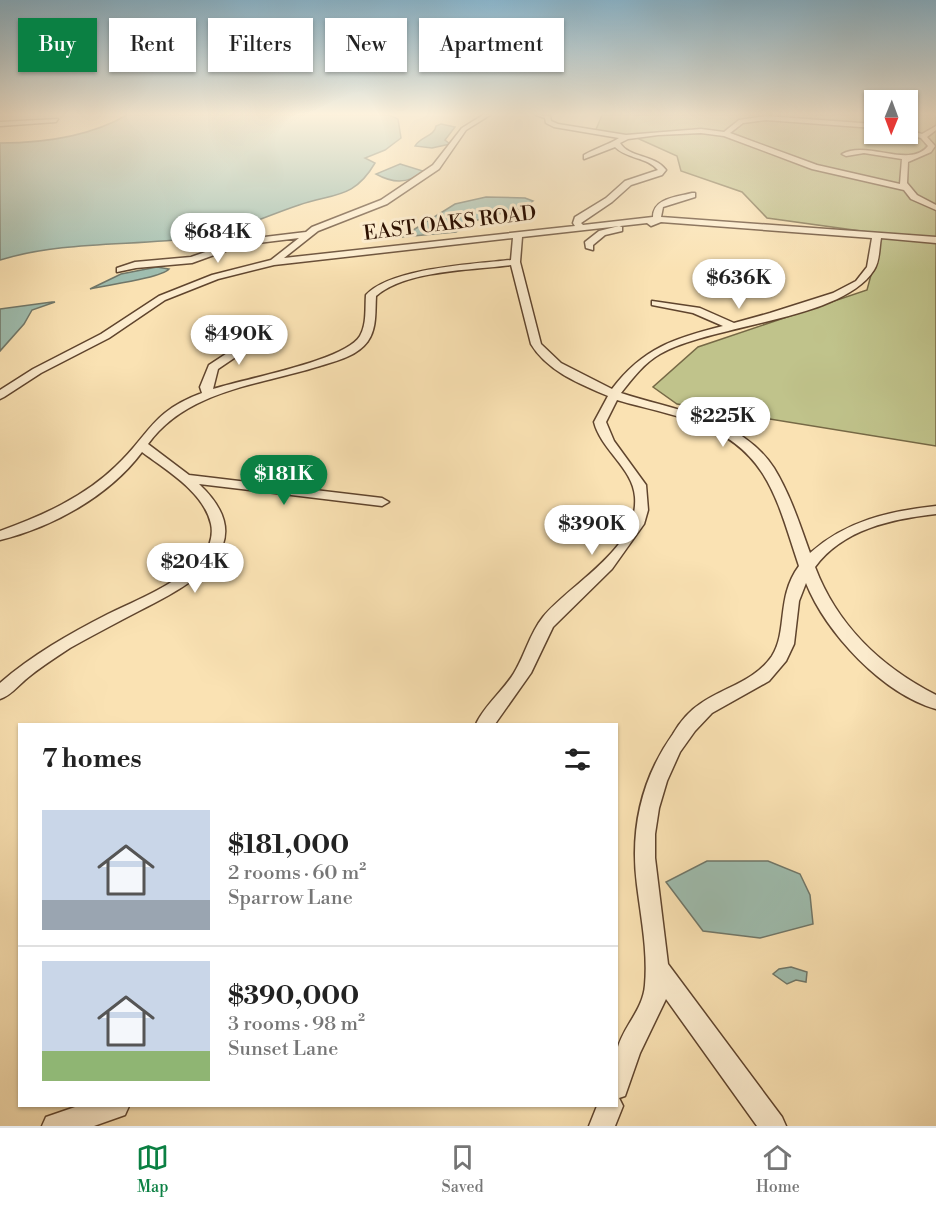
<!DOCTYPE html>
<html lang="en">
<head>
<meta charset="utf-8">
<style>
  :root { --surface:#fff; --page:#f6f6f6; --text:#222; --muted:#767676; --line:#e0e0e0; --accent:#0b8043 }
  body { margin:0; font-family:"Libre Bodoni",serif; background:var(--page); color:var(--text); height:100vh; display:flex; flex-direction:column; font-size:22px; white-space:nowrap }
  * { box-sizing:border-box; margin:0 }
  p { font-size:20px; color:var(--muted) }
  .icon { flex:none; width:33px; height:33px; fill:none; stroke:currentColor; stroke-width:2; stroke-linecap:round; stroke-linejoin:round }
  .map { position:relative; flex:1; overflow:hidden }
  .details { position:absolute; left:18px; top:723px; width:600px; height:384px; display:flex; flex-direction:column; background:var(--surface); border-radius:0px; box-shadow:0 2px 4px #0004 }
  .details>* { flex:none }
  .top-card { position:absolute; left:18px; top:18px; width:600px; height:54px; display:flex; gap:12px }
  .needle { width:39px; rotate:181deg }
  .fabs { position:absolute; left:864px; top:90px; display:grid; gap:12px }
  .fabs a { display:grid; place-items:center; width:54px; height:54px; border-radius:0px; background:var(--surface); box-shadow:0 2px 4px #0004; font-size:30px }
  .price { position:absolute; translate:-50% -51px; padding:0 14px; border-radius:21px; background:#fff; color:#222; font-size:20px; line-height:39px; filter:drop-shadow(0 2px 3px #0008) }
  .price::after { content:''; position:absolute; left:50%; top:36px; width:18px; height:14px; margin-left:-9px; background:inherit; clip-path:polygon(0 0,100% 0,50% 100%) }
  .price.active { background:var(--accent); color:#fff }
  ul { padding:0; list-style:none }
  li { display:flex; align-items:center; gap:18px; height:150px; padding:0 24px }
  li+li { border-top:2px solid var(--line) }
  li span { display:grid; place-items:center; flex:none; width:168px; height:120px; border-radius:0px; color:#555 }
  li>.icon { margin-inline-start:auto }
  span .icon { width:72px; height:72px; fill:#fffc; stroke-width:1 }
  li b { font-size:26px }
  h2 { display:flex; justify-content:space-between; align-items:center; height:72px; padding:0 24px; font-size:26px }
  .chip { padding:0 21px; border-radius:0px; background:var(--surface); box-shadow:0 2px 4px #0004; font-size:21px; line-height:54px }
  .chip.active { background:var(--accent); color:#fff }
  .menu { display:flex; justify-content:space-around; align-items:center; height:84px; border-top:2px solid var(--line); background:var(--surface); font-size:16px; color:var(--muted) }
  .menu a { display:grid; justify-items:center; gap:3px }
  .menu .active { color:var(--accent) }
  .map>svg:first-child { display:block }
</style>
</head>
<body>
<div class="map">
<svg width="936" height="1126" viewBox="0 0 936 1126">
  <rect width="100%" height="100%" fill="#fae2b3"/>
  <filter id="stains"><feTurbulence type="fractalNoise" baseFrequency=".00333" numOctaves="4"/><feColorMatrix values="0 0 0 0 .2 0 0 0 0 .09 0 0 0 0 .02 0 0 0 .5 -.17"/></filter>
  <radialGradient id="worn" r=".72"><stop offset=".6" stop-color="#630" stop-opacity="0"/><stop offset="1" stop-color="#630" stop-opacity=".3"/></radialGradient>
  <!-- green -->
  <polygon fill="#c0c38b" stroke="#766946" stroke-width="1.5" points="602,115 874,115 874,134 908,134 908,115 936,115 936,446 677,404 653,387 698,347 867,290 882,234 767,218 742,192 681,171 677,156 637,138 595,132"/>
  <!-- water -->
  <g fill="#9ebdaf" stroke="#707769" stroke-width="1.5">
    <path d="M127 115H389L398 119 401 138 385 150 365 158 375 163C354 199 334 193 299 205 263 217 232 233 195 238 131 246 62 241 0 260V143C43 143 89 137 127 115Z"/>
    <path d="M441 124 455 127 445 140 450 144 432 148 415 146C420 137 435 136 436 126Z"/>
    <path d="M400 164 423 171C409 184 392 183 376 174Z"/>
    <polygon points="486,197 525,198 533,201 524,207 474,221 456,232 402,237 455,204"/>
    <path d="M157 267 169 269C161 278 107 285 90 289L121 274Z"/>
    <polygon points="52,302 55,302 32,310 24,324 0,351 0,309"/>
    <polygon points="707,861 768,861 800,874 810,895 813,924 760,938 703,931 666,882"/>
    <polygon points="791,967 807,972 806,982 796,980 787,984 773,974 779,969"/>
  </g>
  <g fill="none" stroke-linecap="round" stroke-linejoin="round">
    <!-- minor casing -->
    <g stroke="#5f442d" stroke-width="3">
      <g id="minor">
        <path d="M483 115H490L466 130 439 169 387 204 318 231 284 258 575 226 573 223 575 217 606 198 625 181 658 170C647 157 627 159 615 147L584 159V155C596 148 608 145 619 138L554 127 546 123 545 118 536 115 550 116 551 121 558 124 626 135 701 129 724 132 739 120 766 116 874 124V128L766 120 743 123 730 133 817 165 900 184 902 159 864 153 846 156 842 154C867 140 910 169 928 146L921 138 906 134 908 130 922 134 936 126V130L927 137 935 146 931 152 908 162 907 183 917 195 936 205V210L911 199 904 190 812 169 724 136 701 133 658 135 628 139 620 143C629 158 654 154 666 170L662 175 631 185 612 202 581 223 583 225 653 217C653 198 677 197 692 193H695V197L663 207 661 217 936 237V243L881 238C879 248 880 261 874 270 843 320 713 324 660 354 644 363 632 379 621 393 675 411 741 417 774 468 790 494 800 525 810 553 846 521 889 511 936 506V514C892 519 843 529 815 567 837 625 881 667 936 695V709C883 694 826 633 806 583L799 601 794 644 786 661 769 681 712 713 695 731 680 752 667 781 659 808 655 834V858L668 964 782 1117 786 1126H757L666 999 640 1053 625 1096 619 1098 623 1106 615 1126H589L597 1106H616C616 1088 613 1067 617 1051 622 1027 643 1011 645 985 648 951 641 918 637 885 630 831 641 779 673 734 680 722 689 711 700 704 724 687 754 682 772 656 788 631 776 597 799 566 777 501 769 450 697 423 671 413 644 408 617 400L606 422 614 441 646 485 648 510 644 524 612 569 553 627 531 673 495 724H476C484 706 503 691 514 673 525 655 530 633 543 617 571 583 639 549 635 497 633 468 601 450 594 422L608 396C580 384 547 371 531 344L511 265C472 270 406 270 376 296 375 311 377 328 368 341 357 356 337 361 320 366 259 385 187 390 148 444L189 475 382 498 389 502 382 506 199 484C265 546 192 584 139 611 116 623 93 635 70 648 55 658 39 668 25 680 17 687 10 696 0 699V683C32 655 69 634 108 614 139 599 173 586 199 561 208 552 214 537 211 524 204 492 166 470 142 452 109 496 53 527 0 540V531C42 516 84 497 116 466 151 433 151 412 202 393L200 387 209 365 238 346 247 335 256 337 246 350 218 369 213 389C243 379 345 361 360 336 367 324 365 308 366 295 391 268 474 264 511 260L513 238 274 265 218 279 165 300 109 338 41 373 4 397 0 399V390L33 369 101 334 159 296 212 275 271 260 299 238 242 245 192 263 136 268 117 272V268L135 262 191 257 240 240 306 232 312 227 381 200 433 165 462 128ZM661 222 872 238 867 267 856 281 833 293 770 313 734 323 700 308 652 301V305L693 313 723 326C675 338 643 348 612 389L561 363 541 344 520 262 522 237 647 223 651 226Z"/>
        <polygon points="58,119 56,122 0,126 0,122"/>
        <polygon points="619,226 622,227 622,231 605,235 593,245 593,250 586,248 585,242 599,231"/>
        <polygon points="78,1106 129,1106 125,1115 94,1126 42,1126 46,1117"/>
      </g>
    </g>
    <!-- minor -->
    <use href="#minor" fill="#fcecce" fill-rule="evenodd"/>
  </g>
  <!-- sky -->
  <linearGradient id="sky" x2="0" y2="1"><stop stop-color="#8ab8d1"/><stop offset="0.42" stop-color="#fdf2dd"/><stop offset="1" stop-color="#fdf2dd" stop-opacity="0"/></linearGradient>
  <rect width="936" height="272" fill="url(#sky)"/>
  <g text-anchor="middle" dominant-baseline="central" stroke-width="6" stroke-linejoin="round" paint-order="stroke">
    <!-- far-street labels -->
    <g font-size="20" fill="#2b0f00" stroke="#fcecce">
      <text transform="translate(450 224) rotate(-7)">EAST OAKS ROAD</text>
    </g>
  </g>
  <rect width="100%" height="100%" filter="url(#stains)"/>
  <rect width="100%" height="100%" fill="url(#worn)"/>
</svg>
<div class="fabs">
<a><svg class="needle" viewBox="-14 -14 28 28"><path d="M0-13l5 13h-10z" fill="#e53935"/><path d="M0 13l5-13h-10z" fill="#767676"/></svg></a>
</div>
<b class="price" style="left:218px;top:264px">$684K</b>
<b class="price" style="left:739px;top:310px">$636K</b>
<b class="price" style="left:239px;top:366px">$490K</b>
<b class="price" style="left:723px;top:448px">$225K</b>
<b class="price active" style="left:284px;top:506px">$181K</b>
<b class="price" style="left:592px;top:556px">$390K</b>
<b class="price" style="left:195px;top:594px">$204K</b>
<div class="top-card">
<a class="chip active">Buy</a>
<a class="chip">Rent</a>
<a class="chip">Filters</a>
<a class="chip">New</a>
<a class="chip">Apartment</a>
</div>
<section class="details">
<h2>7 homes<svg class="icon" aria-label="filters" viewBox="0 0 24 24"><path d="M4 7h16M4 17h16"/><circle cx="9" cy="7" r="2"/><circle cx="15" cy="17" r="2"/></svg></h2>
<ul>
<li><span style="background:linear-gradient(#c9d6e8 75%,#9aa5b1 0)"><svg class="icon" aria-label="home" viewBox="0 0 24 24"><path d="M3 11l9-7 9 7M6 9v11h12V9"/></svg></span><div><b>$181,000</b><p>2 rooms · 60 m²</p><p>Sparrow Lane</p></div></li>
<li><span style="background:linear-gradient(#c9d6e8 75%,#8fb573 0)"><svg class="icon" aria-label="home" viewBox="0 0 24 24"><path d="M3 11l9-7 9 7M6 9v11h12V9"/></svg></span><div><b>$390,000</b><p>3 rooms · 98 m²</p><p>Sunset Lane</p></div></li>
</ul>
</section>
</div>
<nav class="menu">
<a class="active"><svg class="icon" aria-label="map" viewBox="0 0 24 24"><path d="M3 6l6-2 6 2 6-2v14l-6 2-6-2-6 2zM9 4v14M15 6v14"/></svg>Map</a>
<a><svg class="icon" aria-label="saved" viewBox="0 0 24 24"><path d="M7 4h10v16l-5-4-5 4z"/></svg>Saved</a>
<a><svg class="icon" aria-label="home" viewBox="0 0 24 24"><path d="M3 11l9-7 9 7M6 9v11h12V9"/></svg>Home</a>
</nav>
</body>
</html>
